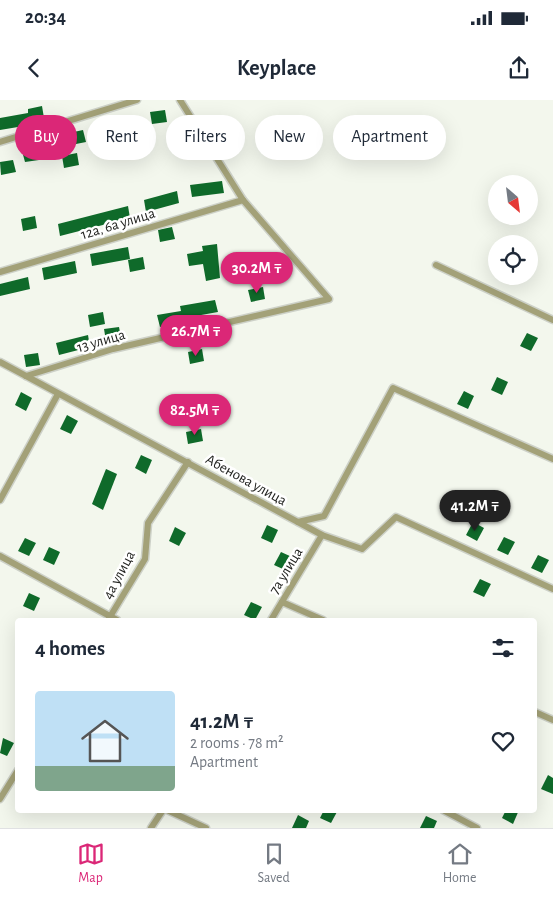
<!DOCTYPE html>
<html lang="en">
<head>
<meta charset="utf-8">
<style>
  :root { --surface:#fff; --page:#f6f6f7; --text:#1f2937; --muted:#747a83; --line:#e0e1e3; --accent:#db2777 }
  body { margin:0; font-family:"Alegreya Sans",sans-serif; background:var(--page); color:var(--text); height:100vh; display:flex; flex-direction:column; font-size:19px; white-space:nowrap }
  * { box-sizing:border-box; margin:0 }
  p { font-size:16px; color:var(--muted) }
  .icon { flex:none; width:28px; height:28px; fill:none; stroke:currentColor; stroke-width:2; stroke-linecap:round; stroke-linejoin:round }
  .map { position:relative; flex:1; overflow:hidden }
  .details { position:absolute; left:15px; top:518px; width:522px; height:195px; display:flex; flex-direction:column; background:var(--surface); border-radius:5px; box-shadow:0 5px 20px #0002 }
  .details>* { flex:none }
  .guide { position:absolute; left:15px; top:15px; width:524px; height:45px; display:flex; gap:10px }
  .needle { width:32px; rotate:152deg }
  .buttons { position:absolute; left:488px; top:75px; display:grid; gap:10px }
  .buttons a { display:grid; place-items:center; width:50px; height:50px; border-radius:50%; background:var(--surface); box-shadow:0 5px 20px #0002; font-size:25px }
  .price { position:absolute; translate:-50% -42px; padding:0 11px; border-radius:18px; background:var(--accent); color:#fff; font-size:16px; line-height:32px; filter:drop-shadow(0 1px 2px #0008) }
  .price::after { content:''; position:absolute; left:50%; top:30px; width:15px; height:11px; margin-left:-8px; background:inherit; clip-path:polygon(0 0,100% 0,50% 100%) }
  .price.active { background:#222; color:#fff }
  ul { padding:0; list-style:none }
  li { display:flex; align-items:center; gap:15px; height:125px; padding:0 20px }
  li span { display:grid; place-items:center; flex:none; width:140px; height:100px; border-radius:5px; color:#555 }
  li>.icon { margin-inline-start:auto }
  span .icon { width:60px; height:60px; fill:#fffc; stroke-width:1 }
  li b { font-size:21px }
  h2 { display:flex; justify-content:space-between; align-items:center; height:60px; padding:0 20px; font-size:21px }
  .chip { padding:0 18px; border-radius:22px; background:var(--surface); box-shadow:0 5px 20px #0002; font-size:18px; line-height:45px }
  .chip.active { background:var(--accent); color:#fff }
  .status { display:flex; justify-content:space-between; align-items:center; height:35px; padding:0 25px; background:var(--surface); direction:ltr }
  .status svg { height:14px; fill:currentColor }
  header { display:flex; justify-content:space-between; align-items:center; height:65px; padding:0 20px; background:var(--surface); font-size:22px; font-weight:700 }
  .tab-bar { display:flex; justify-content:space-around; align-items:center; height:70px; border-top:1px solid var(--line); background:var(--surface); font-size:14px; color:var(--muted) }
  .tab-bar a { display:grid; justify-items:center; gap:2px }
  .tab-bar .active { color:var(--accent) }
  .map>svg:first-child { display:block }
</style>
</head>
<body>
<div class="status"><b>20:34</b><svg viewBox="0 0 49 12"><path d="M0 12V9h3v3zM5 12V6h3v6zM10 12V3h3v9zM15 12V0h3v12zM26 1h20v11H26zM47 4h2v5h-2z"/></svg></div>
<header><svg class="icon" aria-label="back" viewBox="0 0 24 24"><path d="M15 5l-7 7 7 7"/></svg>Keyplace<svg class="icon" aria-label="share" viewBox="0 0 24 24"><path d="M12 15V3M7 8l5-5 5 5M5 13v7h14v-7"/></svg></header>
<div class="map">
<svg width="553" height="728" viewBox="0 0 553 728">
  <rect width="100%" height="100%" fill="#f3f7ed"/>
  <!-- building -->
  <g fill="#0f6a2a">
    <polygon points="42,6 44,18 23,22 24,26 0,30 0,18 28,13 28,9"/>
    <polygon points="165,10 167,22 152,24 150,12"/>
    <polygon points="83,30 86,42 71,45 69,33"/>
    <polygon points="151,33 153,45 139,48 137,36"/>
    <polygon points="126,46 128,58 114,60 112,48"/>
    <polygon points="37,48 39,60 25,62 22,51"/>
    <polygon points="77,53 79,65 64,68 62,56"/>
    <polygon points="13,60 16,72 1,75 0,62"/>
    <polygon points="222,81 224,93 192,97 190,85"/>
    <polygon points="177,91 179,103 146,112 144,100"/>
    <polygon points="128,106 130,118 60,136 58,124"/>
    <polygon points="35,116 37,128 23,131 21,119"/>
    <polygon points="172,127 175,139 160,142 158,130"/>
    <polygon points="217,144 220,178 206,181 203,164 189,166 187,154 203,151 202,146"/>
    <polygon points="128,147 130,159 92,166 90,154"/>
    <polygon points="143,157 145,169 130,172 128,160"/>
    <polygon points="75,161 77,173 44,180 42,168"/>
    <polygon points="28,177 30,189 0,196 0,184"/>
    <polygon points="263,187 265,199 251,202 248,190"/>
    <polygon points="215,200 218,212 173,220 174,224 160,227 157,215 181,211 180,206"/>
    <polygon points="103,212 105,224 90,227 88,215"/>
    <polygon points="119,227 121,238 106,241 104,229"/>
    <polygon points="527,233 538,238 531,251 520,246"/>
    <polygon points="88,235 90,247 59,255 56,243"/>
    <polygon points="202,249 204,261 190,264 188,252"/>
    <polygon points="38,253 40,265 26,267 24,255"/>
    <polygon points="497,277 508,282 502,295 491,290"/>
    <polygon points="464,291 474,296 468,309 457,304"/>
    <polygon points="21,292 32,298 26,311 15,305"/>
    <polygon points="67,315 78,321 71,334 60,329"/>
    <polygon points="201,329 203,341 188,344 186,332"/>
    <polygon points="141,355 152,360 146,374 135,368"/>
    <polygon points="106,369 117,374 103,410 92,404"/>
    <polygon points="473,422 484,428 477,441 466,435"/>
    <polygon points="267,425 278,430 272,443 261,438"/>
    <polygon points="175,427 186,433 179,446 169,441"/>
    <polygon points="504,437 515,442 508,455 497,450"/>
    <polygon points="25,438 36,443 29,456 18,451"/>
    <polygon points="49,447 60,452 54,465 43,460"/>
    <polygon points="281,452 292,457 285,470 274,465"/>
    <polygon points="538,455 549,460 542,473 531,468"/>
    <polygon points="480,479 491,484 484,497 473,492"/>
    <polygon points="29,493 40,498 34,511 23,506"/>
    <polygon points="251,502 262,507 255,520 244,515"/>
    <polygon points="3,638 14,643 7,656 0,653"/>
    <polygon points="548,675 553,678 553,694 541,689"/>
    <polygon points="324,710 338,710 331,723 320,718"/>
    <polygon points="506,710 519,710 513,724 502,718"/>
    <polygon points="298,715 309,721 306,728 292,728"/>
    <polygon points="426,716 437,721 434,728 420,728"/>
  </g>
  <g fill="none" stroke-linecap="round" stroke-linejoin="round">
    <!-- street casing -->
    <g stroke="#cdd1c8" stroke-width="9">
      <g id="street">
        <polyline points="0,42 137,0"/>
        <polyline points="436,165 553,220"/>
        <polyline points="0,172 243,100"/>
        <polyline points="0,262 322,435 362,449 396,417 553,489"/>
        <polyline points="26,276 113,249 329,199 243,100 180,0"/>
        <polyline points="0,400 58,294"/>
        <polyline points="298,422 324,416 393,288 553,359"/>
        <polyline points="0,456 117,520"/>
        <polyline points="282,502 323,520"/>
        <polyline points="108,520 145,459 148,423 188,362"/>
        <polyline points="271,520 322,435"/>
        <polyline points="535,612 553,620"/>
        <polyline points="0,699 18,670"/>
        <polyline points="167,710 206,728"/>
        <polyline points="443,710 477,728"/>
        <polyline points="151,728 163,710"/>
      </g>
    </g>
    <!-- street -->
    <use href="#street" stroke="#a3a178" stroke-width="6"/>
  </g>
  <g text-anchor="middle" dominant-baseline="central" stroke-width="5" stroke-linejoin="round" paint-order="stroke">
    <!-- street labels -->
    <g font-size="15" fill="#222320" stroke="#fff">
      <text transform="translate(118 124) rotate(-17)">12а, 6а улица</text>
      <text transform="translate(101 241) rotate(-16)">13 улица</text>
      <text transform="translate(246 380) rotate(29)">Абенова улица</text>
      <text transform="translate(286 471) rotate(-59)">7а улица</text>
      <text transform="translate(119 475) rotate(-62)">4а улица</text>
    </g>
  </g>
</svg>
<div class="buttons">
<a><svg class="needle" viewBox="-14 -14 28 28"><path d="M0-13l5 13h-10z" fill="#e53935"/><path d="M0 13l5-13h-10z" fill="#747a83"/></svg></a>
<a><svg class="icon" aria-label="locate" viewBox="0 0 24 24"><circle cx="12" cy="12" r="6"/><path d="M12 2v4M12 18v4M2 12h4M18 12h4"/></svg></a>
</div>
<b class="price" style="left:257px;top:194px">30.2M ₸</b>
<b class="price" style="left:196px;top:257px">26.7M ₸</b>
<b class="price" style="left:195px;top:336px">82.5M ₸</b>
<b class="price active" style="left:475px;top:432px">41.2M ₸</b>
<div class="guide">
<a class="chip active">Buy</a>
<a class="chip">Rent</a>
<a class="chip">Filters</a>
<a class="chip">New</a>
<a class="chip">Apartment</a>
</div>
<section class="details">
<h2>4 homes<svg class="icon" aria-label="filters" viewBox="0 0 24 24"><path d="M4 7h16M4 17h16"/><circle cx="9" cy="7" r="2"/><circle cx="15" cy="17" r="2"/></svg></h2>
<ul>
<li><span style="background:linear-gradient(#bfe0f5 75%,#7fa58c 0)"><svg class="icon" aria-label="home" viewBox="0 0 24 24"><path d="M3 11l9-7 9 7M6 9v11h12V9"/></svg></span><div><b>41.2M ₸</b><p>2 rooms · 78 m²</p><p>Apartment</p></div><svg class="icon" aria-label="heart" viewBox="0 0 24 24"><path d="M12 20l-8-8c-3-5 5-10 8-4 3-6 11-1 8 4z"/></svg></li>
</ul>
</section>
</div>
<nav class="tab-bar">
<a class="active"><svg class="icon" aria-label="map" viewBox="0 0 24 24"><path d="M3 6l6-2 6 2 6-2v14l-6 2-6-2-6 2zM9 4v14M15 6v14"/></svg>Map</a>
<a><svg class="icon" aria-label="saved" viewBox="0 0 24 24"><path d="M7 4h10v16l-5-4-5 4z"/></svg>Saved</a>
<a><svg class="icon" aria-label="home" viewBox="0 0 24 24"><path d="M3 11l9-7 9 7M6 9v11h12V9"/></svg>Home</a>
</nav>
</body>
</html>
